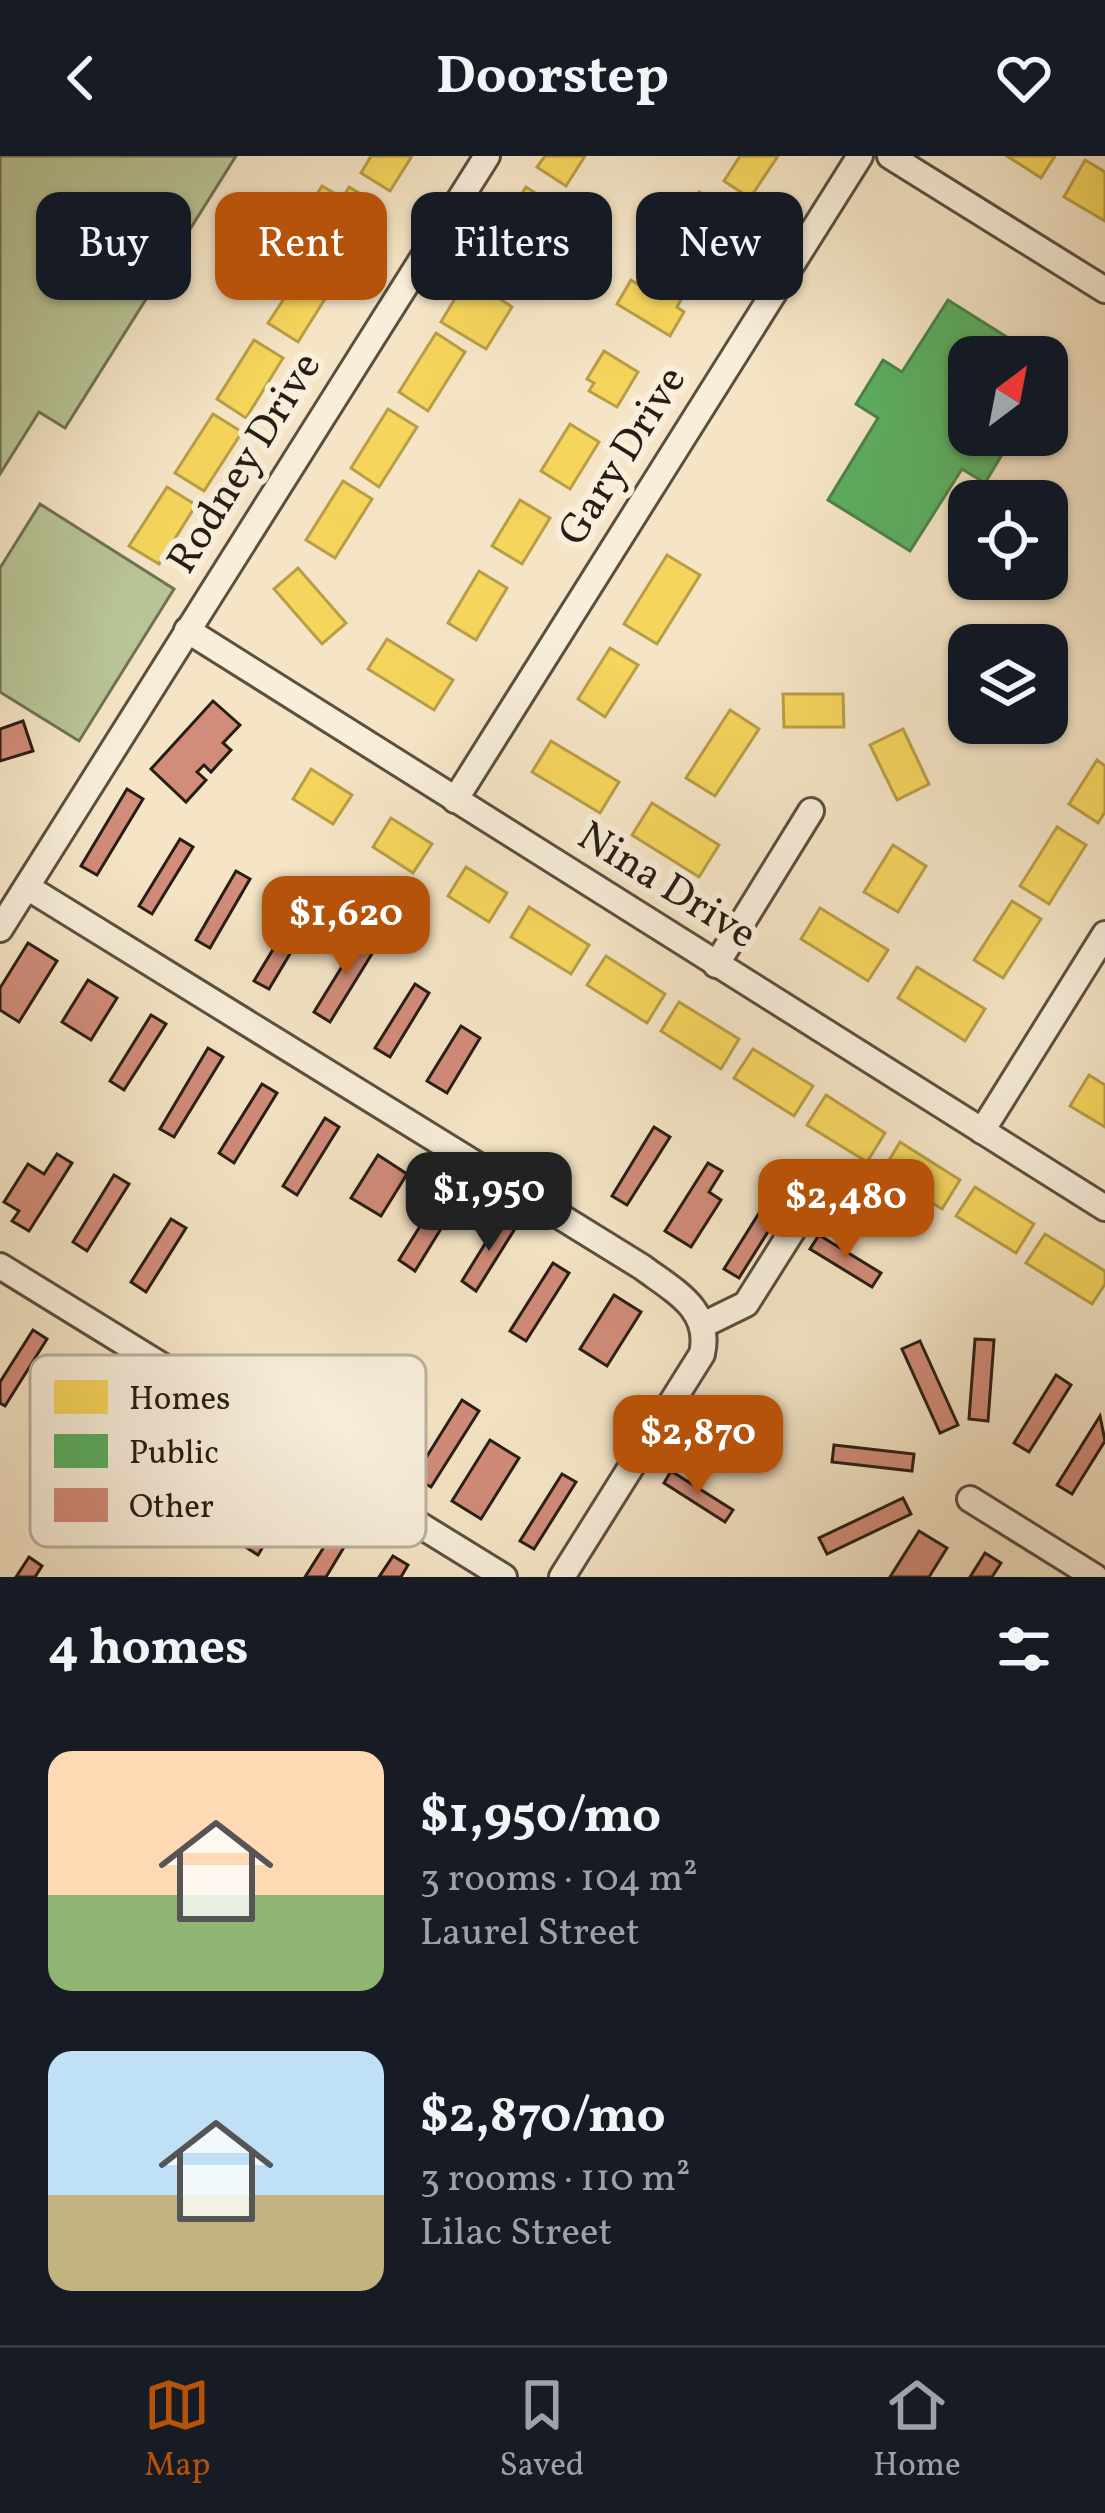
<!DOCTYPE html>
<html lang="en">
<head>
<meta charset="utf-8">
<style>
  :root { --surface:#171b24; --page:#242831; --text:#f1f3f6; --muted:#9ea1a6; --line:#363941; --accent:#b45309 }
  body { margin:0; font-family:Vollkorn,serif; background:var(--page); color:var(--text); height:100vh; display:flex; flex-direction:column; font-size:45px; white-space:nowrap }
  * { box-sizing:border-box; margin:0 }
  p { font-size:39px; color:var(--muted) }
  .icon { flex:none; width:66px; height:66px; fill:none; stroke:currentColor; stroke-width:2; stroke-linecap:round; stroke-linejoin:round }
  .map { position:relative; height:1421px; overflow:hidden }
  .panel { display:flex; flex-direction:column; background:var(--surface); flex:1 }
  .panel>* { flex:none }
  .hud { position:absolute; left:36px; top:36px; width:1035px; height:108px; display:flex; gap:24px }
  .needle { width:78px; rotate:32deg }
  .tools { position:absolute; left:948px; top:180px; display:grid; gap:24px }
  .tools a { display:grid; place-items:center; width:120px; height:120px; border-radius:24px; background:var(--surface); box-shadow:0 3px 9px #0004; font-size:60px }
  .price { position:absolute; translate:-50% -102px; padding:0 27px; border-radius:24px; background:var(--accent); color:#fff; font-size:39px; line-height:78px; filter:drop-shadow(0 3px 6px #0008) }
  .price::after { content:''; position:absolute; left:50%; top:72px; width:36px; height:27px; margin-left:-18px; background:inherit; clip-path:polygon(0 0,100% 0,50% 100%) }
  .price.active { background:#222; color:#fff }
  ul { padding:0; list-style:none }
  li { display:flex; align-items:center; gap:36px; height:300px; padding:0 48px }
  li span { display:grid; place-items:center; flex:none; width:336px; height:240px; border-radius:24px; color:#555 }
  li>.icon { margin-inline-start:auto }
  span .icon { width:144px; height:144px; fill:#fffc; stroke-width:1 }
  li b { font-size:51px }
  h2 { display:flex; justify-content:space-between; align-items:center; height:144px; padding:0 48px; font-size:51px }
  .pill { padding:0 42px; border-radius:24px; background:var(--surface); box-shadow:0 3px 9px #0004; font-size:42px; line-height:108px }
  .pill.active { background:var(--accent); color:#fff }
  header { display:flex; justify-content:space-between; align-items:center; height:156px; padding:0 48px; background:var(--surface); font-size:54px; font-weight:700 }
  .tab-bar { display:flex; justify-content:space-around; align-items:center; height:168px; border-top:3px solid var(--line); background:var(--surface); font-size:33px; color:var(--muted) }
  .tab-bar a { display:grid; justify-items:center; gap:6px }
  .tab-bar .active { color:var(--accent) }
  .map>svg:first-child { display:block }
</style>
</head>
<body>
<header><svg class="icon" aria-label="back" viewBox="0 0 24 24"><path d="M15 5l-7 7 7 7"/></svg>Doorstep<svg class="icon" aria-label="heart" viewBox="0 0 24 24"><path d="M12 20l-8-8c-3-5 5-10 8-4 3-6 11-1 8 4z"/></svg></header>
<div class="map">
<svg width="1105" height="1421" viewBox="0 0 1105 1421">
  <rect width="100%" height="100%" fill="#f5e5c6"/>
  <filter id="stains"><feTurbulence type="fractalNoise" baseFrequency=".00167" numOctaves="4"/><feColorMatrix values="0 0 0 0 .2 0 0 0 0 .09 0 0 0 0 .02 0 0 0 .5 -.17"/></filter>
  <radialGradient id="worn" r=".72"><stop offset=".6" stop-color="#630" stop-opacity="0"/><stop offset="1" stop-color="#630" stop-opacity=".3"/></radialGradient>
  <!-- green -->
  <g fill="#b9c597" stroke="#707156" stroke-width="3">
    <polygon points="0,0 236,0 65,272 39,256 0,318"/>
    <polygon points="40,348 174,433 79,585 0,536 0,412"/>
  </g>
  <!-- homes -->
  <g fill="#f6d55c" stroke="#b89e46" stroke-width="3">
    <polygon points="371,0 412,0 390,35 361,17"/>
    <polygon points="545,0 585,0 566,30 537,11"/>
    <polygon points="740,0 778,0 750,42 724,25"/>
    <polygon points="1007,0 1055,0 1041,22"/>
    <polygon points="1085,4 1105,16 1105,65 1064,41"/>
    <polygon points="322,30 343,42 349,31 383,51 344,115 316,98 331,74 305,58"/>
    <polygon points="526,31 555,50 517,109 489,91"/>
    <polygon points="699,36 735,58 711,88 719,93 705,115 665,91"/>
    <polygon points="481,99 512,118 497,141 512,151 486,193 441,166"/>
    <polygon points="306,109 335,127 298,186 268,167"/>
    <polygon points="651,121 683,140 677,151 684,156 670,180 617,148 631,124 644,132"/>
    <polygon points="436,177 465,196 428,255 399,236"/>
    <polygon points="254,184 283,202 246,262 217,243"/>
    <polygon points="604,195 638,216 617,251 589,235 594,227 587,223"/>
    <polygon points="388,253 417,271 379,331 351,312"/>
    <polygon points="213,258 242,276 204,335 175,317"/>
    <polygon points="570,268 599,286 570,333 541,315"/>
    <polygon points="343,325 372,343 335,402 306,384"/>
    <polygon points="167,331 196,349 159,408 129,390"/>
    <polygon points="520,344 550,362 522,408 492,390"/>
    <polygon points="667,399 700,419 657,488 624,468"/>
    <polygon points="298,412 346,467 322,488 274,433"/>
    <polygon points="479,415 507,432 476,484 448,467"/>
    <polygon points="387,483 453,524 434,554 368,513"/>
    <polygon points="610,492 638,509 605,561 578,543"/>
    <polygon points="783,538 843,538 844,571 784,571"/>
    <polygon points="730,554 759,573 715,640 686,622"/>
    <polygon points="903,573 929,628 897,644 870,589"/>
    <polygon points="551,585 619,626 600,657 532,616"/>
    <polygon points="1097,604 1105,610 1105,656 1098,667 1069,648"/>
    <polygon points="311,613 352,639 333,668 293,643"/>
    <polygon points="652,647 719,689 699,721 632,679"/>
    <polygon points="391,662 432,688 413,717 373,691"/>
    <polygon points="1057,671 1086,689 1049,748 1020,730"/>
    <polygon points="893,689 926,710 898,756 864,736"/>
    <polygon points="466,711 507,737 489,766 448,740"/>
    <polygon points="1012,745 1041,763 1003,822 974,804"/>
    <polygon points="529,751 589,789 571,818 511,781"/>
    <polygon points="820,752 888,794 868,825 801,783"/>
    <polygon points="606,800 665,838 647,867 587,829"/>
    <polygon points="917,811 985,853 965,885 898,842"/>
    <polygon points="679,846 739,883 721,913 661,875"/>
    <polygon points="753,893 813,930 794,960 734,922"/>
    <polygon points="1089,919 1105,929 1105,971 1070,950"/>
    <polygon points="826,939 885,977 867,1006 807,969"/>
    <polygon points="900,986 960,1024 942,1053 882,1016"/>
    <polygon points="975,1031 1034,1068 1016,1097 956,1060"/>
    <polygon points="1045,1078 1105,1115 1105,1128 1092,1148 1026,1107"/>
  </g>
  <!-- public -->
  <polygon fill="#5aae61" stroke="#4b824a" stroke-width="3" points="948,144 1034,198 969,201 969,279 997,279 1009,287 985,327 962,313 910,395 828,344 878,262 856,248 883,204 902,216"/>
  <!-- building -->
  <g fill="#d28c7a" stroke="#281d14" stroke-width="3">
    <polygon points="213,545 240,569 223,587 231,594 211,616 204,609 197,616 206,624 186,646 151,613"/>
    <polygon points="23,565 33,595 0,605 0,573"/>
    <polygon points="127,633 143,643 97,719 81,710"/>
    <polygon points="180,683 193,691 152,758 139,750"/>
    <polygon points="236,715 250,723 210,792 196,784"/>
    <polygon points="292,762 306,771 269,833 254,825"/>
    <polygon points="362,778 378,788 330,866 314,856"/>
    <polygon points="28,787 57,805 19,866 0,854 0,832"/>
    <polygon points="88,824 117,842 91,884 62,866"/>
    <polygon points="415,828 429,837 390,901 375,892"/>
    <polygon points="151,859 166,868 124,934 110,925"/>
    <polygon points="461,870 480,882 447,937 427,925"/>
    <polygon points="208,892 223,901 174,981 160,973"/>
    <polygon points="262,928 277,937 234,1007 219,997"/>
    <polygon points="325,962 339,971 297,1039 283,1030"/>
    <polygon points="654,971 670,981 627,1049 612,1040"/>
    <polygon points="57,998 72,1007 29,1075 12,1065 19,1055 4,1046 28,1008 44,1018"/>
    <polygon points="378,999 407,1018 381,1060 351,1042"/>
    <polygon points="708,1007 722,1015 709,1036 721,1044 691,1091 665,1075"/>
    <polygon points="114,1019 129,1028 87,1095 73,1086"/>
    <polygon points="442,1035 458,1045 415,1115 399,1104"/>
    <polygon points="766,1046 781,1055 739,1122 724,1113"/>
    <polygon points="501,1062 516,1071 476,1135 462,1125"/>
    <polygon points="171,1063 186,1072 146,1136 131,1126"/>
    <polygon points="819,1079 881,1117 872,1131 810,1093"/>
    <polygon points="553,1107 569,1117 526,1185 510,1175"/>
    <polygon points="614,1139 641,1156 607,1210 580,1193"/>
    <polygon points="33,1174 47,1183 5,1250 0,1247 0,1226"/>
    <polygon points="975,1183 994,1184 988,1265 969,1263"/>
    <polygon points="920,1185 958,1269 940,1277 902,1193"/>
    <polygon points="1056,1219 1071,1229 1029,1296 1014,1287"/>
    <polygon points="462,1244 479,1255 431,1331 414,1321"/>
    <polygon points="1100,1260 1105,1285 1072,1338 1057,1329"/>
    <polygon points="490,1284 519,1302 481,1363 452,1345"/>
    <polygon points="834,1289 914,1298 912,1315 832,1306"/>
    <polygon points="671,1315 733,1354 725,1366 664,1327"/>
    <polygon points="562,1318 576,1326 534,1393 520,1385"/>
    <polygon points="280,1332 294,1340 258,1399 244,1390"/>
    <polygon points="903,1342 911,1358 827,1398 819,1382"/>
    <polygon points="341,1364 355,1373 326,1421 305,1421"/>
    <polygon points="919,1375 947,1392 929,1421 890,1421"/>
    <polygon points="985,1397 1001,1407 992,1421 970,1421"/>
    <polygon points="393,1400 408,1409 401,1421 379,1421"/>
    <polygon points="29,1401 42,1410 35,1421 16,1421"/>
  </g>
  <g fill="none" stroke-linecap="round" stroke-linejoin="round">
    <!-- street casing -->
    <g stroke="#5b4f40" stroke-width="30">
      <g id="street">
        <polyline points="890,0 1105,134"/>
        <polyline points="187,474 1105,1052"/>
        <polyline points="455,644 860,0"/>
        <path d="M27 731 642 1111C674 1135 712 1153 702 1198L562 1421"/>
        <polyline points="0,773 487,0"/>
        <polyline points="716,809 811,655"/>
        <polyline points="982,975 1105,778"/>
        <polyline points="0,1110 504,1421"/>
        <polyline points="703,1169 746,1148 806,1053"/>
        <polyline points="970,1343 1095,1421"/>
      </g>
    </g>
    <!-- street -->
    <use href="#street" stroke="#f8eeda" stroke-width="24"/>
  </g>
  <g text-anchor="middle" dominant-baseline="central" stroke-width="12" stroke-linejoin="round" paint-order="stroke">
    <!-- street labels -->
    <g font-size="42" fill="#281d14" stroke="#f8eeda">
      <text transform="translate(624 301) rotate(-58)">Gary Drive</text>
      <text transform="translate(246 308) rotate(-58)">Rodney Drive</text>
      <text transform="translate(666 731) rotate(32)">Nina Drive</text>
    </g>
  </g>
  <!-- legend -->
  <rect x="30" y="1199" width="396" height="192" rx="18" fill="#f8eeda" stroke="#baaf9f" stroke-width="3"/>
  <rect x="54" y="1224" width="54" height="34" fill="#f6d55c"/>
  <rect x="54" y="1278" width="54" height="34" fill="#5aae61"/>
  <rect x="54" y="1332" width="54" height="34" fill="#d28c7a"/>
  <g font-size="33" fill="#281d14">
    <text x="129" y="1253">Homes</text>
    <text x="129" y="1307">Public</text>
    <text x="129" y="1361">Other</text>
  </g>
  <rect width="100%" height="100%" filter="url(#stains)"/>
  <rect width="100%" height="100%" fill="url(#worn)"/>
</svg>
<div class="tools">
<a><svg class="needle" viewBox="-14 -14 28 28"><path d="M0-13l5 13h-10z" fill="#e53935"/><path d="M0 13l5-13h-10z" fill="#9ea1a6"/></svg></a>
<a><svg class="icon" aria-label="locate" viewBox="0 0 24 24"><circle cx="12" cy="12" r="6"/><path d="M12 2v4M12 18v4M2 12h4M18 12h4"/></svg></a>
<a><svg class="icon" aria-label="layers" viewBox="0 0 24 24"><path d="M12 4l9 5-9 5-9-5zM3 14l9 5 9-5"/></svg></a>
</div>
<b class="price" style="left:346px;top:822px">$1,620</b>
<b class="price active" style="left:489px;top:1098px">$1,950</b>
<b class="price" style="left:846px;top:1105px">$2,480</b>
<b class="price" style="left:698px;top:1341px">$2,870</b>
<div class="hud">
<a class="pill">Buy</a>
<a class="pill active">Rent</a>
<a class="pill">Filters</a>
<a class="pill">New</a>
</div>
</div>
<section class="panel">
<h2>4 homes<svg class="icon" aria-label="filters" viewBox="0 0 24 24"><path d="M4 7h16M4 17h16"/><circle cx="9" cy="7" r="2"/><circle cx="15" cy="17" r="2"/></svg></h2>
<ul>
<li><span style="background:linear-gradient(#ffd9b3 60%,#8fb573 0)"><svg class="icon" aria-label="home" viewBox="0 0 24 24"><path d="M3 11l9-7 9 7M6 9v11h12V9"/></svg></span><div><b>$1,950/mo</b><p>3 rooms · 104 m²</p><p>Laurel Street</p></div></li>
<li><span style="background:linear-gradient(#bfe0f5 60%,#c2b280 0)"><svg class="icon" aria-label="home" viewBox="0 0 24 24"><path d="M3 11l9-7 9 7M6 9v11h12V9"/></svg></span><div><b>$2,870/mo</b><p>3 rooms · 110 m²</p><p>Lilac Street</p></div></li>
</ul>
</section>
<nav class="tab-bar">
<a class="active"><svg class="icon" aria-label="map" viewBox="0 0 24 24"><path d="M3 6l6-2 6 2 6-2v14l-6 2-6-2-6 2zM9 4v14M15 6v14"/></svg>Map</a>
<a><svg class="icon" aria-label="saved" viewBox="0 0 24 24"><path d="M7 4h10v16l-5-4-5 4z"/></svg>Saved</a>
<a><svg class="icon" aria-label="home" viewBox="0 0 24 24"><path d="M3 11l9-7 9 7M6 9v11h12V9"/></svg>Home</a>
</nav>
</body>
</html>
